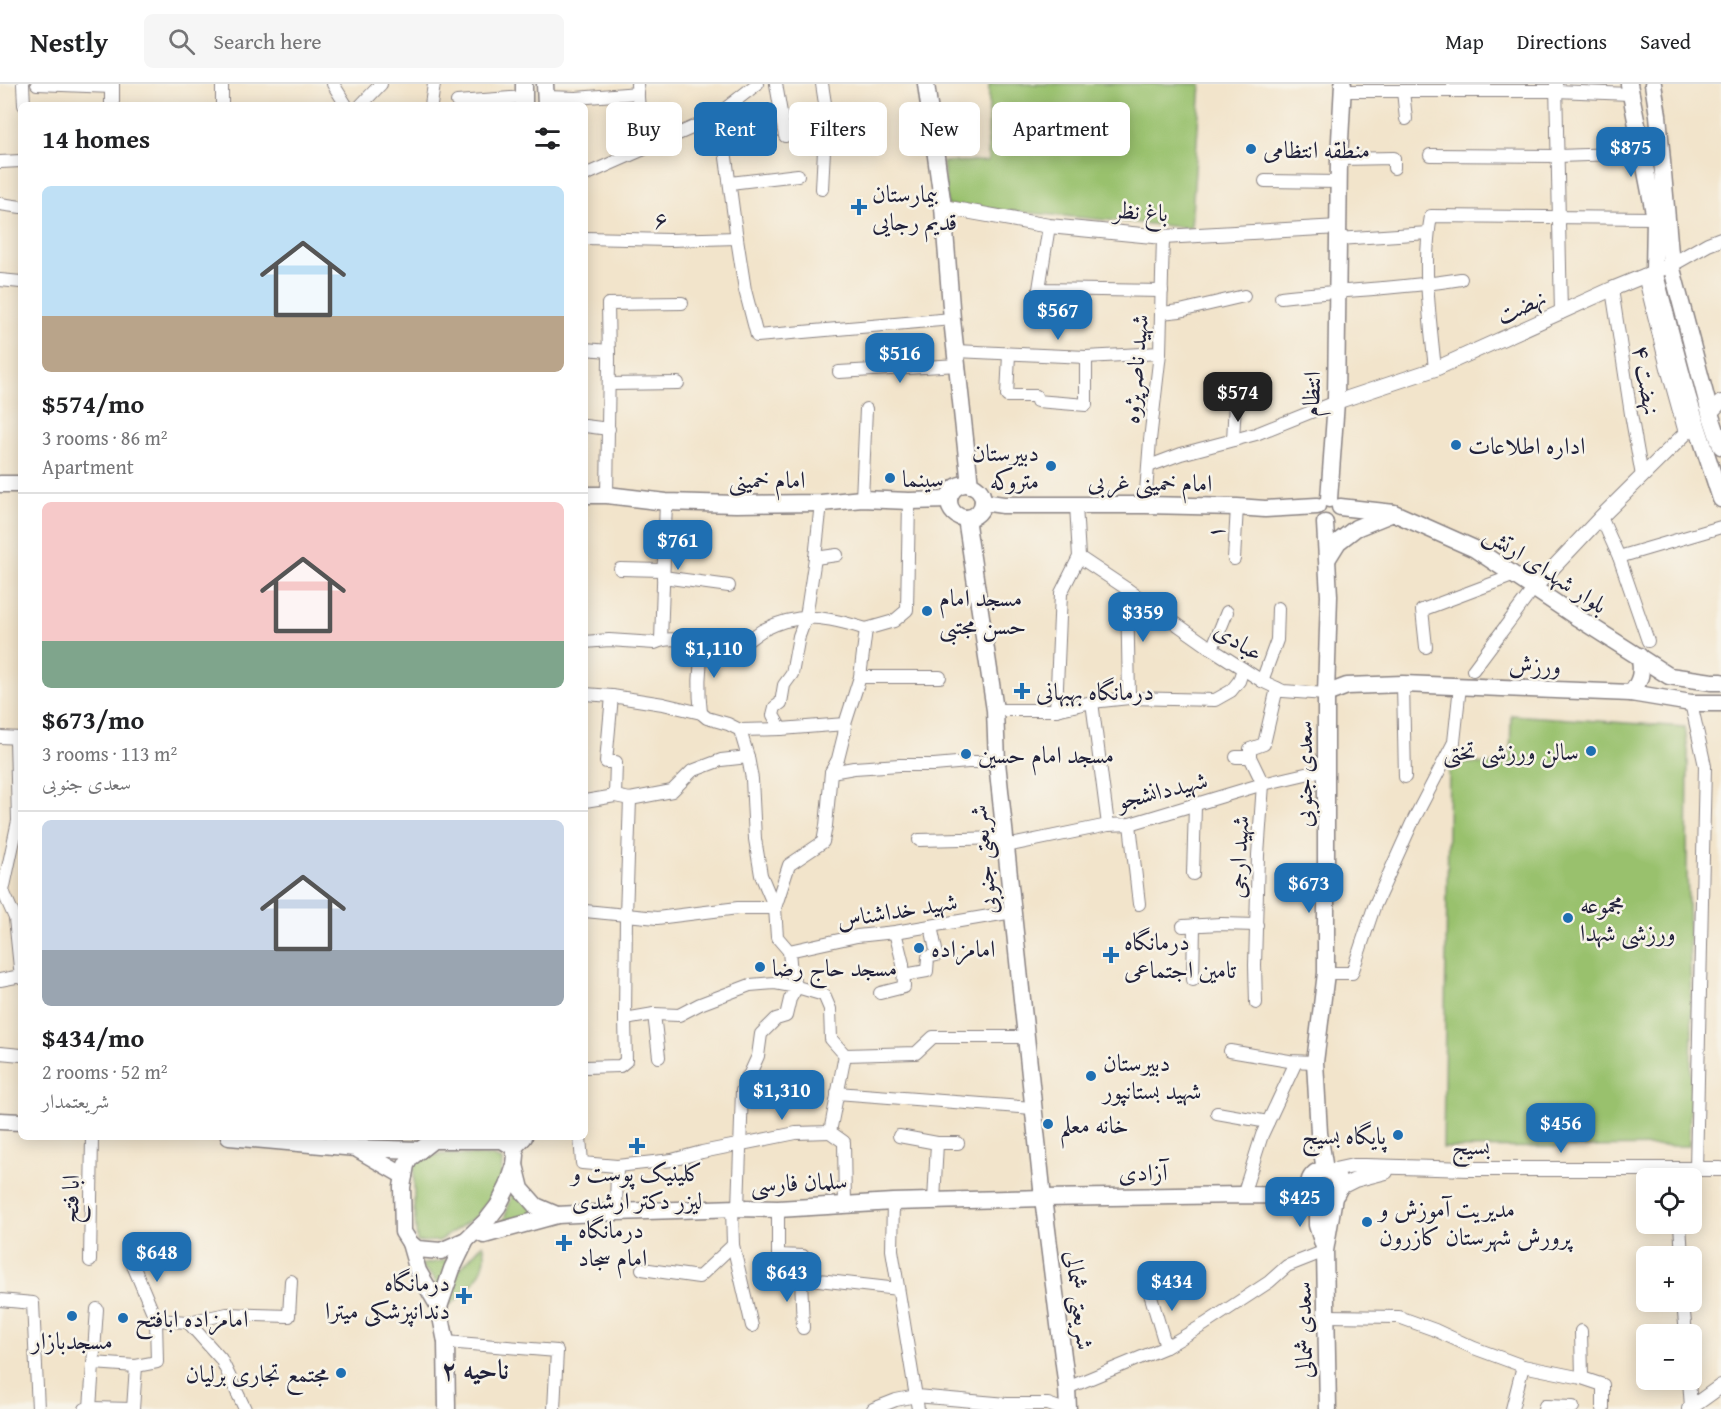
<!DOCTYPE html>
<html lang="en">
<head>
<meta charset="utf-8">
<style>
  :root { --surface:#fff; --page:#f6f6f6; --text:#202124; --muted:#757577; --line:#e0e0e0; --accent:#1f6fb2 }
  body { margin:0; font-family:"Gentium Book Plus",Amiri,serif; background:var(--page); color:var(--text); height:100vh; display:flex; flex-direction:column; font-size:22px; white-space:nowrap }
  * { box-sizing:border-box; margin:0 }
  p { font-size:20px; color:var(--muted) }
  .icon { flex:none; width:33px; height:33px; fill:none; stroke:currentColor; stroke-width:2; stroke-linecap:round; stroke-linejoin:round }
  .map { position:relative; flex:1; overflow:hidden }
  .side { position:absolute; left:18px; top:18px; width:570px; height:1038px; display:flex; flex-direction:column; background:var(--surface); border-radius:9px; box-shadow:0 3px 15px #0003 }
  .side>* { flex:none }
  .banner { position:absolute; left:606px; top:18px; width:570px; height:54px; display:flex; gap:12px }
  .tools { position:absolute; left:1636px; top:1084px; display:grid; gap:12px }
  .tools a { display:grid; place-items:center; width:66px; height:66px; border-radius:9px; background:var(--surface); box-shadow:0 3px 15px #0003; font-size:30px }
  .price { position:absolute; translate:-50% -51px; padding:0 14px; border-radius:12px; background:var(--accent); color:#fff; font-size:20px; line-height:39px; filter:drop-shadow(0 2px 3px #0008) }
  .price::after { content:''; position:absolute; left:50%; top:36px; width:18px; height:14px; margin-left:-9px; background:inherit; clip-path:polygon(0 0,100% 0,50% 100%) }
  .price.active { background:#222; color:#fff }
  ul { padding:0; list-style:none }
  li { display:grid; align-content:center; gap:12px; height:318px; padding:0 24px }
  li+li { border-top:2px solid var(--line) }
  li span { display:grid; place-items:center; height:186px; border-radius:9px; color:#555 }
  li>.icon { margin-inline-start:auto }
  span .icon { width:108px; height:108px; fill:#fffc; stroke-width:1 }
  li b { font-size:26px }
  h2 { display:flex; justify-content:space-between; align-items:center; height:72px; padding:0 24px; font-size:26px }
  .tag { padding:0 21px; border-radius:9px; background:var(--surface); box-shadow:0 3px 15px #0003; font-size:21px; line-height:54px }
  .tag.active { background:var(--accent); color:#fff }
  header { display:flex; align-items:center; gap:36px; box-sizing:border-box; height:84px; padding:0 30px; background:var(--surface); border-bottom:2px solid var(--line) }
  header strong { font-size:28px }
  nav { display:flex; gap:33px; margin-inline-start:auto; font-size:21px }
  .search { width:420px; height:54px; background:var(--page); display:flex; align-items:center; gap:15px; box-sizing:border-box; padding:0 21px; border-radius:9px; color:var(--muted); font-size:22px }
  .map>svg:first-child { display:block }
</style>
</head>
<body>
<header>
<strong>Nestly</strong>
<div class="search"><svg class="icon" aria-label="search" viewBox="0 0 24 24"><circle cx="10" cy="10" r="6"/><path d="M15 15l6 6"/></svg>Search here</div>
<nav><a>Map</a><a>Directions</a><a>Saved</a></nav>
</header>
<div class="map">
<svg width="1721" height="1325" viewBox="0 0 1721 1325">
  <rect width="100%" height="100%" fill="#f7f3e8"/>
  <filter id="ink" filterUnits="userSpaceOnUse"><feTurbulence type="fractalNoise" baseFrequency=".0167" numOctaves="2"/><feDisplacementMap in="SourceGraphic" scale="12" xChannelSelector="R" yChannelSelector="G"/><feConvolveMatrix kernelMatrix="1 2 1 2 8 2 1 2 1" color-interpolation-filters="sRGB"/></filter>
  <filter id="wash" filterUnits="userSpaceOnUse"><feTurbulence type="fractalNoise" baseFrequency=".008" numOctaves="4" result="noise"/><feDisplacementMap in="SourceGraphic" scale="24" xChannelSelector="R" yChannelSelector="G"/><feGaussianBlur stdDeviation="1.35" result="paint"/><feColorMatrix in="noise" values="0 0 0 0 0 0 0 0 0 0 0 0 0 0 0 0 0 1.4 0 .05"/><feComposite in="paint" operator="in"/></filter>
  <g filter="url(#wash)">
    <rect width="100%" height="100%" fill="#f2e4cb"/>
    <!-- green -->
    <g fill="#99c16d" stroke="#5e7254" stroke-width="1.5">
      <polygon points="989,0 1201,0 1191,144 947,121 943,78 988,77"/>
      <polygon points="1511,631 1685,643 1688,668 1687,787 1692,945 1689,1062 1443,1064 1449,678 1510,681"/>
      <polygon points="439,1070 491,1072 502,1076 501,1099 477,1132 439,1157 417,1158 414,1123 414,1079"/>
      <polygon points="512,1099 538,1128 503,1138 511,1115"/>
      <path d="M483 1160C493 1185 466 1208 449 1222L459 1186Z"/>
      <polygon points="452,1175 439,1209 434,1194 420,1181"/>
    </g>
  </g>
  <g filter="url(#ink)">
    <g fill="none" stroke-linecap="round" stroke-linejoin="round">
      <!-- minor casing -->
      <g stroke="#8a8383" stroke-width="14">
        <g id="minor">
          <polyline points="23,0 24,21"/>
          <polyline points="37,0 112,3"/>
          <polyline points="222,0 222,21"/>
          <polyline points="333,0 346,21"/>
          <polyline points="637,0 642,66"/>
          <polyline points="776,0 785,52"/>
          <polyline points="1556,0 1561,229"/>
          <polyline points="1343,7 1556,7 1630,10"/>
          <polyline points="1403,7 1406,35"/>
          <polyline points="546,13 576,14 638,9"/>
          <polyline points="457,18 524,13"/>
          <polyline points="361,21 381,0"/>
          <polyline points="431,21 434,0"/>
          <polyline points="720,29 736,148 745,206 757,252 952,235"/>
          <polyline points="1430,71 1558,72 1644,69"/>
          <polyline points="1339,75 1394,74 1394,84"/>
          <polyline points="0,78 21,77"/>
          <polyline points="585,91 712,35 757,0"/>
          <polyline points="1265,97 1339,98"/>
          <polyline points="730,99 798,91"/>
          <polyline points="822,105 826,26 822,0"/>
          <polyline points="0,120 21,123"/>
          <polyline points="1049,142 1039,205 1162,207"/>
          <polyline points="585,154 669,156 737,154"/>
          <polyline points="1338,155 1428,149"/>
          <polyline points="1644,191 1667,284 1685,349"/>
          <polyline points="0,196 21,198"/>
          <polyline points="1612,205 1631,330 1642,392"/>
          <path d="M1281 213C1341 206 1401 205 1461 195"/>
          <polyline points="1161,229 1180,227 1244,212"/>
          <polyline points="585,265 609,267"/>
          <polyline points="956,267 1086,273 1160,269"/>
          <polyline points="1009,270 1007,312 1036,312 1037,317 1086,321 1086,273"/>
          <path d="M1435 285C1430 235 1422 182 1431 132L1655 134"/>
          <polyline points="839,288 958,281"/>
          <polyline points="609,300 678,299"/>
          <polyline points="585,342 609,345"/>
          <polyline points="1233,356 1236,299"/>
          <polyline points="1149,382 1181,370 1256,350 1336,318"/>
          <polyline points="607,411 609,276 608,220 682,219"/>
          <polyline points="862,415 866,325"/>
          <polyline points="1145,421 1150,356 1160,269 1163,153"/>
          <polyline points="1601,433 1619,473 1648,557"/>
          <polyline points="1079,473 1127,505 1212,565 1262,597 1283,607 1326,610"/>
          <polyline points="1619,473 1721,443"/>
          <polyline points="815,474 837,471"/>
          <polyline points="1234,475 1237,423"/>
          <polyline points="620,485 663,486"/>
          <polyline points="663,493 729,502"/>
          <polyline points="1127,505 1129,614"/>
          <polyline points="661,556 666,418"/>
          <path d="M585 558 609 556 655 559C681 546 709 572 736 563 746 560 754 551 763 546 800 527 828 533 866 545"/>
          <polyline points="1426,563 1422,526 1515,491"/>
          <polyline points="1212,565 1227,528"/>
          <polyline points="1473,586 1534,504"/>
          <polyline points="860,593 940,593"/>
          <polyline points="1262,597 1277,556 1278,524"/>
          <polyline points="1403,600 1405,693"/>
          <polyline points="585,610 612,612 663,620 701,629 707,634 728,640 740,646 748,673 752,695 755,755 761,791 775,824 738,824 657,834 585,827"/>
          <polyline points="612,612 606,678 616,678 615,712"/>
          <polyline points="1092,618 1108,741"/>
          <polyline points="1691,619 1705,682 1696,1085"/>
          <polyline points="995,626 1056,626 1092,618 1129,614 1215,616 1231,607 1239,597 1243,585"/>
          <polyline points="1056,626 1061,509 1079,473 1076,421"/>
          <path d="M701 629C698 606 699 584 703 561"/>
          <polyline points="781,645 773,631 775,623 781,619 784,601 792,590 799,552 806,533 815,474 821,419"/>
          <polyline points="740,646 781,645 845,640"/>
          <polyline points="0,653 21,654"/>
          <polyline points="16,654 18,737 3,807 15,834 21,894"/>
          <polyline points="1236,673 1250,673"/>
          <polyline points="831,688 854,684 900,681 934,681 968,678 997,678"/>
          <polyline points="585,717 615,712 630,715 672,707 692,687 721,676 748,673"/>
          <polyline points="1130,740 1139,820"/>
          <polyline points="919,756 1005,754"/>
          <polyline points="1006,762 1108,741 1130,740 1263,700 1327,685"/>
          <polyline points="1193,790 1195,722"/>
          <polyline points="1183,842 1221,840 1257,841"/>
          <polyline points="789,867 857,852 895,848 1013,828"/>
          <polyline points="1326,889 1352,889 1374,823 1412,739 1454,658 1460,602"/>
          <polyline points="904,891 927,887 928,873 937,871 931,842"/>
          <polyline points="0,896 21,892"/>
          <polyline points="1193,896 1194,841"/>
          <polyline points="880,909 904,903 903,880 895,848"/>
          <polyline points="1256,919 1255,881 1258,771 1263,700 1250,673 1250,665 1264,660 1277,604"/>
          <polyline points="654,930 659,973"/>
          <polyline points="625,935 626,831 630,715"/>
          <polyline points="1230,967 1289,977 1315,978"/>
          <polyline points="0,969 21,971"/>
          <polyline points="845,971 916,969 933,953 1026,953"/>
          <polyline points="585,983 620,982 626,977 625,935 654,930 679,931 700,920 750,901 775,899 797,903 790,915 786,932 776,935 761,950 758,972 742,1007 738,1124"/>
          <polyline points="747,993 791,996"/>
          <polyline points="837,1009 1033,1024"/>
          <polyline points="1217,1029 1268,1038"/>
          <polyline points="899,1052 937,1059 934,1117"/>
          <polyline points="580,1053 582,1079 617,1082 616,1128"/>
          <polyline points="937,1059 958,1059"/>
          <polyline points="617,1082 672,1076 702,1068 796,1049 830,1048"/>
          <polyline points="1243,1111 1262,1051 1296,978"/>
          <polyline points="893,1118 892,1166 918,1325"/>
          <polyline points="845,1121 844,1058 830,1048 845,971 831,955 830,925 824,911 797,903 791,889 789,867 777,853 775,824 789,781 823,758 826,742 831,688 838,675 844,651 845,640 860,593 866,545 894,537 907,526 909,417"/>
          <polyline points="732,1124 733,1161 752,1242"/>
          <polyline points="778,1125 778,1171 803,1172 801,1194 898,1205"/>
          <polyline points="1680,1140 1682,1173"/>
          <polyline points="130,1174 156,1236 157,1278 136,1282 133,1325"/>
          <polyline points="90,1177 92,1053"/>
          <polyline points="642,1185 699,1193 733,1161"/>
          <polyline points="801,1194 803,1244"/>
          <polyline points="1148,1203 1166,1263"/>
          <polyline points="0,1216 33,1219 38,1325"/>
          <polyline points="1683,1218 1686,1251"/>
          <polyline points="1327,1232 1399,1233 1435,1246 1474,1264 1523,1282 1582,1294 1603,1301 1603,1325"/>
          <polyline points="156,1236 188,1238 227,1230 289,1232 291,1197"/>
          <polyline points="188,1238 221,1275 245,1325"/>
          <polyline points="1581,1247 1582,1294"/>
          <polyline points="446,1258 557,1267 554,1325"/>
          <polyline points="93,1279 136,1282"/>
          <polyline points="1689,1296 1691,1323"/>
          <polyline points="1067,1304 1166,1263 1205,1240 1269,1198 1287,1182 1325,1167"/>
          <polyline points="90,1324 97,1225"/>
          <polyline points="85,1325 90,1324 133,1325"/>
          <polyline points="873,1325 896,1316 916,1312 1007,1320 1048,1320 1062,1325"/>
          <polyline points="1512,1325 1523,1282"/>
          <polyline points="1544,1325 1545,1322 1573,1323"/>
        </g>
      </g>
      <!-- tertiary casing -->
      <g stroke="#8a8383" stroke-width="16">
        <g id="tertiary">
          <polyline points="112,21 112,0"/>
          <polyline points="943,123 1049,142 1163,153 1339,143"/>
          <polyline points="1336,318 1435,285 1612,205 1671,181 1708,160 1721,155"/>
          <polyline points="1710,329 1721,318"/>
          <polyline points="1534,504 1601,433 1696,339"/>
          <polyline points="1330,1087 1353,1082 1365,1082 1470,1085 1721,1085"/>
          <polyline points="1339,1104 1355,1096 1386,1088"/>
          <polyline points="1689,1325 1721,1302"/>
        </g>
      </g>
      <!-- secondary casing -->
      <g stroke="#8a8383" stroke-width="19">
        <g id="secondary">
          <polyline points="545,0 546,21"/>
          <polyline points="926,0 943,123 952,235 970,401"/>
          <polyline points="1629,0 1655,134 1654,187 1688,314 1721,415"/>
          <polyline points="1653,0 1658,31 1671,181 1710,329 1721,362"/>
          <polyline points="524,21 524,0"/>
          <circle cx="966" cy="417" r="17"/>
          <polyline points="0,400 21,400"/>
          <polyline points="585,411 607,411 666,418 736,420 821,419 862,415 909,417 949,416"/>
          <polyline points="1329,415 1336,318 1339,75 1343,0"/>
          <polyline points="983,418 1003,421 1145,421 1237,423 1265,425 1317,422"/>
          <polyline points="1340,423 1394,429 1475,465 1578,534 1669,592 1712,598 1721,598"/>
          <polyline points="966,434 995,626 997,678 1043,1114 1067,1304 1068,1325"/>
          <polyline points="1325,439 1329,512 1326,610 1326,889 1315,978 1319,1049 1325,1086"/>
          <polyline points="1328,474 1338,458 1356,444 1393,429"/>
          <path d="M1631 609C1641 597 1643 587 1639 572"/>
          <polyline points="1326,610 1347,602 1403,600 1631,609 1691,619 1721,619"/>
          <polyline points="0,1037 21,1038"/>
          <polyline points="229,1053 356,1064 420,1066"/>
          <polygon points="433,1056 502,1056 512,1062 516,1071 515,1081 508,1102 498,1122 488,1135 466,1156 441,1167 417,1165 410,1159 403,1148 402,1103 406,1081 410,1074"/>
          <polyline points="512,1062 515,1062 524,1053"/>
          <polyline points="359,1066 404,1092"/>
          <polyline points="515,1081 521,1105 536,1122 557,1131"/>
          <circle cx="1324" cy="1101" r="15"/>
          <polyline points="1317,1115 1317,1141 1324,1163"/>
          <polyline points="477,1147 484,1151 557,1131 616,1128 738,1124 778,1125 893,1118 1043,1114 1243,1111 1313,1112"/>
          <polyline points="410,1159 418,1187 439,1223 446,1258 447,1325"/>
          <polyline points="439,1223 452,1185 466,1156"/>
          <polyline points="1328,1325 1325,1167 1334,1113"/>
        </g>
      </g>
      <!-- minor -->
      <use href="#minor" stroke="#fff" stroke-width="12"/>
      <!-- tertiary -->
      <use href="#tertiary" stroke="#fff" stroke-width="14"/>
      <!-- secondary -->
      <use href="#secondary" stroke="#fff" stroke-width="16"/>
    </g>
  </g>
  <!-- markers -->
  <g fill="#1f6fb2" stroke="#f7f3e8" stroke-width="2">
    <circle cx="1251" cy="65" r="6"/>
    <path d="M856 114h6v6h6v6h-6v6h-6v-6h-6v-6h6z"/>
    <circle cx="1456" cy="361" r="6"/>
    <circle cx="1051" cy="382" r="6"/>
    <circle cx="890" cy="394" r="6"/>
    <circle cx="927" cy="527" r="6"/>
    <path d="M1019 598h6v6h6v6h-6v6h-6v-6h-6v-6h6z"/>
    <circle cx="1591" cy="667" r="6"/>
    <circle cx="966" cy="670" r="6"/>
    <circle cx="1568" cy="834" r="6"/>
    <circle cx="919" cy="864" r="6"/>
    <path d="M1108 862h6v6h6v6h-6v6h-6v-6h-6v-6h6z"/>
    <circle cx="760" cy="883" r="6"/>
    <circle cx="1091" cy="992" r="6"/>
    <circle cx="1048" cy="1040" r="6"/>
    <circle cx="1398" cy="1051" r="6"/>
    <path d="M634 1053h6v6h6v6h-6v6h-6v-6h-6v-6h6z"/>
    <circle cx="1367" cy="1138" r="6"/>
    <path d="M561 1150h6v6h6v6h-6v6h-6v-6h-6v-6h6z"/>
    <path d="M461 1203h6v6h6v6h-6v6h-6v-6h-6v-6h6z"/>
    <circle cx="72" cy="1232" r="6"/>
    <circle cx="123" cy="1234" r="6"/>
    <circle cx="341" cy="1289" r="6"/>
  </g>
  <g text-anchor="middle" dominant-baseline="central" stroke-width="5" stroke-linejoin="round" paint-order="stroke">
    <!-- poi labels -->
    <g font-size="24" fill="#22223b" stroke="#f7f3e8" text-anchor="start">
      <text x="1263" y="65">منطقه انتظامی</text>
      <text x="872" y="109">بیمارستان<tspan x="872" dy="28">قدیم رجایی</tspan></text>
      <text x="1468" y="361">اداره اطلاعات</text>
      <text x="1039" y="368" text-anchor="end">دبیرستان<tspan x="1039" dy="28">متروکه</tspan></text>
      <text x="902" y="394">سینما</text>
      <text x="939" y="513">مسجد امام<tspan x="939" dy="28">حسن مجتبی</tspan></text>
      <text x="1036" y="607">درمانگاه بهبهانی</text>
      <text x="1579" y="667" text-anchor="end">سالن ورزشی تختی</text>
      <text x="978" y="670">مسجد امام حسین</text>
      <text x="1580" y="820">مجموعه<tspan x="1580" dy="28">ورزشی شهدا</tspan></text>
      <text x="1124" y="857">درمانگاه<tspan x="1124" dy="28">تامین اجتماعی</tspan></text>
      <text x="931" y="864">امامزاده</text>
      <text x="772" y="883">مسجد حاج رضا</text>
      <text x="1103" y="978">دبیرستان<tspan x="1103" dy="28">شهید بستانپور</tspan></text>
      <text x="1060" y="1040">خانه معلم</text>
      <text x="1386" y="1051" text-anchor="end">پایگاه بسیج</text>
      <text x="637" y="1088" text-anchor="middle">کلینیک پوست و<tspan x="637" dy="28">لیزر دکتر ارشدی</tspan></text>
      <text x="1379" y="1124">مدیریت آموزش و<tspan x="1379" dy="28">پرورش شهرستان کازرون</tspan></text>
      <text x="578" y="1145">درمانگاه<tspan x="578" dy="28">امام سجاد</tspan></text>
      <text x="450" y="1198" text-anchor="end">درمانگاه<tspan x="450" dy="28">دندانپزشکی میترا</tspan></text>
      <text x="135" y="1234">امامزاده ابافتح</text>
      <text x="72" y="1256" text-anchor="middle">مسجدبازار</text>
      <text x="329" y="1289" text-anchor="end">مجتمع تجاری برلیان</text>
    </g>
    <!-- street labels -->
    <g font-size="24" fill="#22223b" stroke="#f7f3e8">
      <text transform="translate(1141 127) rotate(4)">باغ نظر</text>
      <text x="661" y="134">۶</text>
      <text transform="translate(1521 222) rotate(-24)">نهضت</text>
      <text transform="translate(1135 285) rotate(-85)">شهید ناصرپژوه</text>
      <text transform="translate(1647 296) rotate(81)">نهضت ۴</text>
      <text transform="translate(1311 310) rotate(-88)">انتظام</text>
      <text x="767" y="395">امام خمینی</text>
      <text transform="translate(1150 398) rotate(1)">امام خمینی غربی</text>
      <text transform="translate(1215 448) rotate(-86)">۱</text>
      <text transform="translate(1546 485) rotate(33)">بلوار شهدای ارتش</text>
      <text transform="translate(1239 557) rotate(33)">عبادی</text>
      <text transform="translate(1535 581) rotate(2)">ورزش</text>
      <text transform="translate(1303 690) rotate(-90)">سعدی جنوبی</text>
      <text transform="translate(1162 706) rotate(-14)">شهیددانشجو</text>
      <text transform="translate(1238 773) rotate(-87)">شهید ارجی</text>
      <text transform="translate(983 776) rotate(-96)">شریعتی جنوبی</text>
      <text transform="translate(897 826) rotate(-9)">شهید خداشناس</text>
      <text transform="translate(1471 1062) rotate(1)">بسیج</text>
      <text transform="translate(1143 1088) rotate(-1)">آزادی</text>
      <text transform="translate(799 1098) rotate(-2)">سلمان فارسی</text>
      <text transform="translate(70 1115) rotate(-89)">ابا فتح</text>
      <text transform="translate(1080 1216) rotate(83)">شریعتی شمالی</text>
      <text transform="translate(1303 1246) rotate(-91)">سعدی شمالی</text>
    </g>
    <!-- quarter labels -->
    <g font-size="27" font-weight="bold" fill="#22223b" stroke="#f7f3e8">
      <text x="475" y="1285">ناحیه ۲</text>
    </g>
  </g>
</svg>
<div class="tools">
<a><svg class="icon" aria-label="locate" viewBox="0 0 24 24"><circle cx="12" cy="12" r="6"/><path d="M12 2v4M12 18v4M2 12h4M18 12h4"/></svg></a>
<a>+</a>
<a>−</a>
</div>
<b class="price" style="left:1631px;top:94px">$875</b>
<b class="price" style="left:1058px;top:257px">$567</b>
<b class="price" style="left:900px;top:300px">$516</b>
<b class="price active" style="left:1238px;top:339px">$574</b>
<b class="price" style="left:678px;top:487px">$761</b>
<b class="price" style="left:1143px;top:559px">$359</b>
<b class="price" style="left:714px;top:595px">$1,110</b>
<b class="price" style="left:1309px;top:830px">$673</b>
<b class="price" style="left:782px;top:1037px">$1,310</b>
<b class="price" style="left:1561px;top:1070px">$456</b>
<b class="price" style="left:1300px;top:1144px">$425</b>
<b class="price" style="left:157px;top:1199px">$648</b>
<b class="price" style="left:787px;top:1219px">$643</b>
<b class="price" style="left:1172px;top:1228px">$434</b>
<div class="banner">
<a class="tag">Buy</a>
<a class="tag active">Rent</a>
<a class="tag">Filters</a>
<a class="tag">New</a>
<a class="tag">Apartment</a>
</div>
<section class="side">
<h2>14 homes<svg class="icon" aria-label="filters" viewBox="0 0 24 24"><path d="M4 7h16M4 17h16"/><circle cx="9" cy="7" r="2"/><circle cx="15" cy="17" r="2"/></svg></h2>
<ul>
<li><span style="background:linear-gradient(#bfe0f5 70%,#b9a48a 0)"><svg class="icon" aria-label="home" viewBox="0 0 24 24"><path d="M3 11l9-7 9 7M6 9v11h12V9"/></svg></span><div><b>$574/mo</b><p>3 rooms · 86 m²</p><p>Apartment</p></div></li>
<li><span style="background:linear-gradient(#f6c9c9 75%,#7fa58c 0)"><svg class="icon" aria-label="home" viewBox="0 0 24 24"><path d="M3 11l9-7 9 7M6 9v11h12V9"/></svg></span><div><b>$673/mo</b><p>3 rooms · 113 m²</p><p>سعدی جنوبی</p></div></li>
<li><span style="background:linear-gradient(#c9d6e8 70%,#9aa5b1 0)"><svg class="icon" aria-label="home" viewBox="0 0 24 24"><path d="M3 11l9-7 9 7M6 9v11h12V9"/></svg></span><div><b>$434/mo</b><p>2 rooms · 52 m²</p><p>شریعتمدار</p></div></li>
</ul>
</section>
</div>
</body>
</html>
